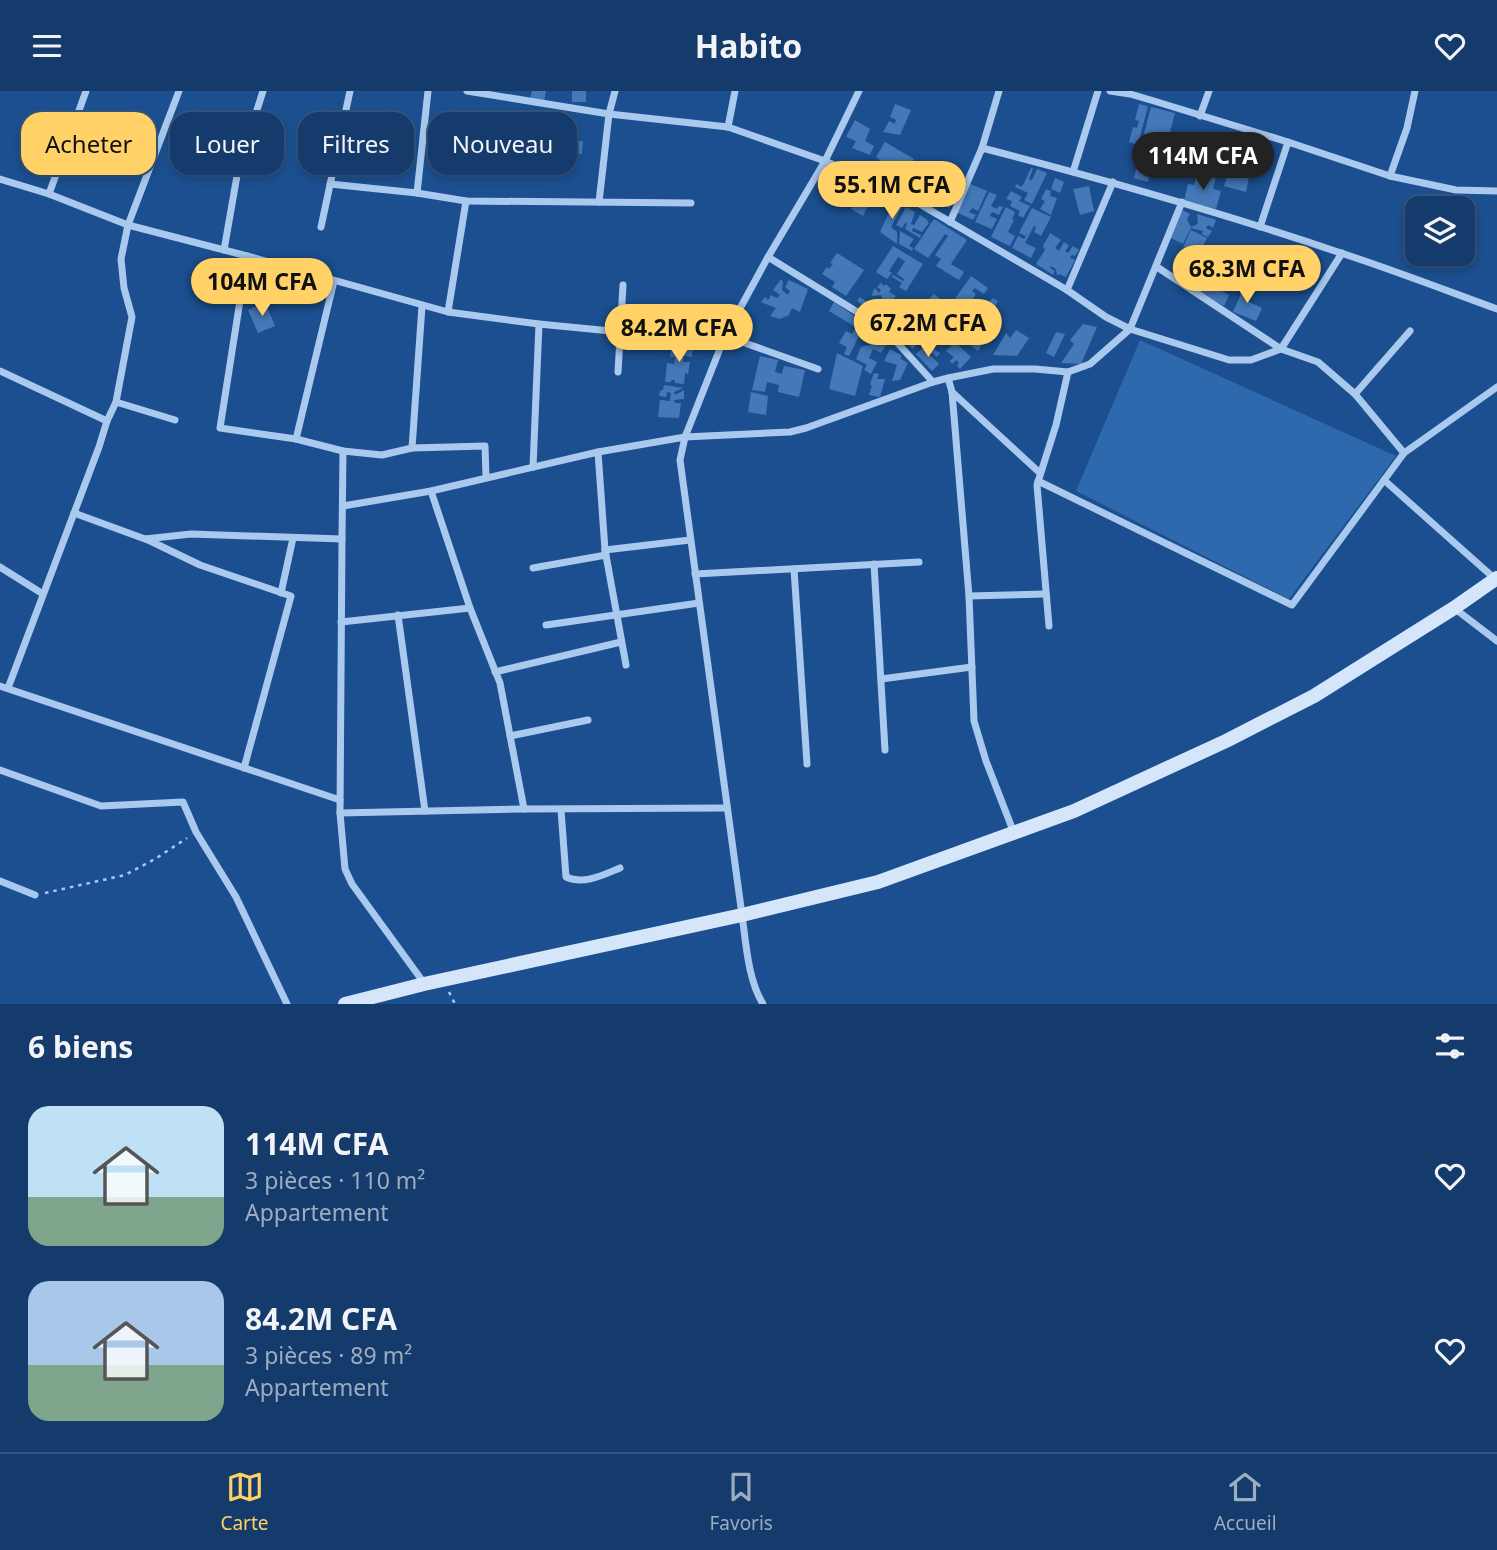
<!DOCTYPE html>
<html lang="fr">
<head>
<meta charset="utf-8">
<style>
  :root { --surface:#143b6b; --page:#1d4271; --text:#f1f3f6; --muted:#9dadc1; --line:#33557e; --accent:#ffd166 }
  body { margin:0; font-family:"Noto Sans",sans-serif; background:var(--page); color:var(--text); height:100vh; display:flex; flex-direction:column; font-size:26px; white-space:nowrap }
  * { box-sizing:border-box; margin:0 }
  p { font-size:23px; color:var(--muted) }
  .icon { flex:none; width:38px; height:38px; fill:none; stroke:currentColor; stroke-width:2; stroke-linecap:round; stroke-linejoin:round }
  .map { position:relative; height:913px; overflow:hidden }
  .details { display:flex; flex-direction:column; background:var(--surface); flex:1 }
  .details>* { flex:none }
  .hud { position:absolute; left:21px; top:21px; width:700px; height:63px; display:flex; gap:14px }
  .buttons { position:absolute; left:1405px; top:105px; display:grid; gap:14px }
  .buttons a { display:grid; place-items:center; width:70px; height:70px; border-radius:14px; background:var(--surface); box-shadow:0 4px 10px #0003,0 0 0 2px var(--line); font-size:35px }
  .price { position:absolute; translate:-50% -60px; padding:0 16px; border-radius:24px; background:var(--accent); color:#111; font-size:23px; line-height:46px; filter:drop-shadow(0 2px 4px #0008) }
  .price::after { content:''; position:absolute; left:50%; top:42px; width:21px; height:16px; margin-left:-10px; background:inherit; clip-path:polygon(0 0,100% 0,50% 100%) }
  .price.active { background:#222; color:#fff }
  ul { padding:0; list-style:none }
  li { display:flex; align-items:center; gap:21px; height:175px; padding:0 28px }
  li span { display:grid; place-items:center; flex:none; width:196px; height:140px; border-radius:21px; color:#555 }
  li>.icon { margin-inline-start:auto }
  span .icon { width:84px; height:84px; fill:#fffc; stroke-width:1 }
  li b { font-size:30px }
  h2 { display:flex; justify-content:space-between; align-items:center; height:84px; padding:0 28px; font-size:30px }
  .chip { padding:0 24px; border-radius:21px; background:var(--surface); box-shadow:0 4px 10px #0003,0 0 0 2px var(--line); font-size:24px; line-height:63px }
  .chip.active { background:var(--accent); color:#111 }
  header { display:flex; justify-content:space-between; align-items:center; height:91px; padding:0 28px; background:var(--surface); font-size:32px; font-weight:700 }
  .dock { display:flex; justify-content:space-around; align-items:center; height:98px; border-top:2px solid var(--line); background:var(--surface); font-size:19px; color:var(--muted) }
  .dock a { display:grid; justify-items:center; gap:4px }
  .dock .active { color:var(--accent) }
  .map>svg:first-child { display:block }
</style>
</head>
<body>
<header><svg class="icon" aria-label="menu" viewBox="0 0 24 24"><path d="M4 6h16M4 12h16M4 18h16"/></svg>Habito<svg class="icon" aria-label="heart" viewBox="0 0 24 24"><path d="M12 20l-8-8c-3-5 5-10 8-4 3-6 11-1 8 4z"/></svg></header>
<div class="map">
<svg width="1497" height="913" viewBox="0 0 1497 913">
  <rect width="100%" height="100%" fill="#1b4f8f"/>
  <!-- green -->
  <polygon fill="#2e69ad" points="1140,249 1396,365 1289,508 1076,400"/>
  <!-- building -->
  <g fill="#4478b7">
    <polygon points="532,0 546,0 544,11 530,8"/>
    <rect x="572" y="0" width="14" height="11"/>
    <polygon points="895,13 911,19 900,44 883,41 889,30 895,33 896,29 890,26"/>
    <polygon points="1139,13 1148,15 1138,54 1129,51 1133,36 1137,37 1139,30 1135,29"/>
    <polygon points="1151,16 1175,22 1168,49 1144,43"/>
    <polygon points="855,29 870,38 865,50 874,55 870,64 852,57 856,50 846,46"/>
    <polygon points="1233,43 1251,45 1248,70 1237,69 1238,60 1234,59 1235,51 1232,51"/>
    <polygon points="545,49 583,50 582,63 549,62 550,53 545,53"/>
    <polygon points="885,51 914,68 910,74 922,81 918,88 915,87 909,96 897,89 900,85 895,82 890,89 874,79 880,69 876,66"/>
    <polygon points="1253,53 1266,54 1263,78 1250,76"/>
    <polygon points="1145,62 1155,64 1148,91 1134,87 1139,68 1143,69"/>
    <polygon points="1031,77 1033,78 1029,88 1032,89 1037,78 1047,82 1032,113 1024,109 1028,102 1015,96 1016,93 1022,96"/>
    <polygon points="932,80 936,82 931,90 940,94 944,87 960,95 956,102 954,101 952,104 955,106 949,117 945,115 952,104 947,102 942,112 921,101"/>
    <polygon points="1197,81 1216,86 1213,98 1221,100 1216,118 1184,110 1188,93 1194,94"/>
    <polygon points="1228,81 1249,86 1246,101 1224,95"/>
    <polygon points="1055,87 1064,91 1060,102 1051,98"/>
    <polygon points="868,93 877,97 863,125 851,118 855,113 852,111 854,108 848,105 854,95 861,97"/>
    <polygon points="970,93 987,100 978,120 972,117 969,121 976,124 973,129 956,121"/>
    <polygon points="1089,95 1094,120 1080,124 1073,98"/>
    <polygon points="1046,98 1051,100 1050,105 1057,107 1051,124 1040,118 1045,110 1041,108"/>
    <polygon points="1011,100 1022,106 1019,110 1030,115 1023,127 1018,124 1020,120 1010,115 1012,110 1006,108"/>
    <polygon points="989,101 997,104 991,115 997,118 999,115 1003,116 999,124 992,121 990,125 997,128 992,138 975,131"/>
    <polygon points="895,108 905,111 891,136 897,141 897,153 880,141"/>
    <polygon points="906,116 915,121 911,133 914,134 920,124 926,128 929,132 922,141 913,137 912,140 921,144 920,147 905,138 907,133 906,131 902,137 896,134"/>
    <polygon points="1006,116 1015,121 1012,128 1014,129 1008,141 1015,145 1010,155 991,146"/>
    <polygon points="1032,117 1051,126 1041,145 1034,141 1036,136 1034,135 1025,152 1036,157 1031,167 1012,157 1018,145 1024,148 1026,145 1019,142"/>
    <polygon points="1182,119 1190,123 1187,128 1191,136 1196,134 1198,132 1197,123 1216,129 1213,137 1208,134 1206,137 1212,140 1208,146 1202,143 1203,140 1191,137 1183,153 1171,147"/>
    <polygon points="934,128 967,149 951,173 964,181 959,189 936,175 941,168 935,164 948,145 945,143 928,167 914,158"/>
    <polygon points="1191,139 1207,147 1199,163 1183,156"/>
    <polygon points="900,140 914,148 909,155 913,157 912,160 899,153"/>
    <polygon points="1050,142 1061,149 1055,157 1059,160 1064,151 1069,155 1065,160 1068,162 1073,155 1079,159 1075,165 1072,164 1070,167 1075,169 1066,186 1059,183 1057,185 1056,178 1051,175 1050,177 1055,180 1053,184 1036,173 1045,159 1043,155"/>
    <polygon points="893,155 923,173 906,200 899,196 902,192 892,186 893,184 903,190 904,188 897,183 905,170 898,166 889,180 892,182 887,188 876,181"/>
    <polygon points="1269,160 1278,165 1265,193 1248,185 1260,161 1268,164"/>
    <polygon points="837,162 864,179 846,205 832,196 835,191 822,183 827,176 829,178 833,173 830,172"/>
    <polygon points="1202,162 1218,169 1206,191 1229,204 1224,215 1199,201 1202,196 1196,194 1198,191 1190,187"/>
    <polygon points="971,185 988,197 984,203 975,197 972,200 976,203 973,208 981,213 979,216 970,210 961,222 950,215"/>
    <polygon points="781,188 783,191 782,199 788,204 790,200 785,196 789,189 808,198 800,221 792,217 789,224 780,228 770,225 776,217 761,211 765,206 768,209 771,204 777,207 780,204 773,199"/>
    <polygon points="881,192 884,195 886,193 891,198 889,201 896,205 882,223 883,223 885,220 888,223 883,228 857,210 860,206 875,217 877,214 874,211 882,209 882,207 881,204 872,205 873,200 875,197 879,202 881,199 877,196"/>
    <polygon points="1245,193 1253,196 1247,210 1262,217 1256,230 1233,221"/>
    <polygon points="934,203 947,214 935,230 920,216"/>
    <polygon points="992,207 998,210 988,229 982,226 987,219 984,219 981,222 978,220 989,212"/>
    <polygon points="911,209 933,233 913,258 890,236 892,234 895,236 897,234 890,228 912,215 908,211"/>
    <polygon points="265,211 275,235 258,242 248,219"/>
    <polygon points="834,211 862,230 857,237 829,220"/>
    <polygon points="947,221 957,228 947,241 941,236 938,240 940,242 938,245 932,241"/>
    <polygon points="972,222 983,230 969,253 959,245"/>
    <polygon points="1083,233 1097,236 1081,273 1061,272 1074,253 1070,249"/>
    <polygon points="855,238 861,241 849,265 844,263 847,256 839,252 846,240 852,243"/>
    <polygon points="1016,239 1029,247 1017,265 993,264 1006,242 1010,247"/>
    <polygon points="1056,241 1065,243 1054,266 1046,262"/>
    <polygon points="980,244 986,247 978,260 971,255"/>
    <polygon points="930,245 939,252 934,258 940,262 937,266 925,257 926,254 930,257 931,256 925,251"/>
    <polygon points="881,246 888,251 881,262 873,258 869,267 877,271 871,283 864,279 867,274 856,268 861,256 873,253"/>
    <polygon points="955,251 971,266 960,278 957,275 959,272 956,269 952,273 950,270 954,266 946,260"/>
    <polygon points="671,253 693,256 692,266 684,265 683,271 690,271 688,283 685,282 684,293 675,292 675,289 671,289 671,291 665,291 667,272 674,273 675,266 670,266"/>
    <polygon points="923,257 939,273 932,280 916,263"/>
    <polygon points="890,258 901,264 901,268 908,272 900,289 892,290 897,274 884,270"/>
    <polygon points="837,262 863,275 855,305 829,298"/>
    <polygon points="760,265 778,269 775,281 782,283 784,275 805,279 799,306 778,301 779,294 767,291 765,301 752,299"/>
    <polygon points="874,282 879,283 877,288 885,288 880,306 869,304 872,295 870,293"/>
    <polygon points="664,294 683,297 674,301 675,304 684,299 684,308 674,309 675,312 681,312 679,327 658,326 660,309 670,310 671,302 667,301 666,306 659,305 660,300 663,299"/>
    <polygon points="751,301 768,305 766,324 748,321"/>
  </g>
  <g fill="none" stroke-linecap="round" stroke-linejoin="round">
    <!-- path -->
    <g stroke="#a9c9ee" stroke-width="2.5" stroke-dasharray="3.5 5" stroke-linecap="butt">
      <polyline points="45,802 125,784 155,768 187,747"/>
      <polyline points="449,901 455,913"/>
    </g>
    <!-- street -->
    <g stroke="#a9c9ee" stroke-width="7">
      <polyline points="467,0 609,23 728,36 825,70 911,108 1067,199 1106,226 1130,238 1229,269 1251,269 1281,258 1342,162"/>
      <polyline points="1110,0 1130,3 1154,10 1288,51 1390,85 1456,99 1497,100"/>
      <polyline points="1200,25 1209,0"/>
      <polyline points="728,36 735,0"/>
      <path d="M982 57C1103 88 1223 122 1341 162 1393 179 1445 199 1497 218"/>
      <polyline points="1073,81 1098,0"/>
      <polyline points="1390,85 1407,37 1415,0"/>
      <polyline points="0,88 49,103 128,134 247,165 448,221 539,233 621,241"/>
      <polyline points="330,93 417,102 466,110 691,112"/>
      <polyline points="417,102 428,0"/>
      <polyline points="49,103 86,0"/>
      <polyline points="599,111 609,23 615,0"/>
      <polyline points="950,131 982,57 999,0"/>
      <polyline points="321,136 350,0"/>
      <polyline points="1260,136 1288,51"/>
      <polyline points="224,159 238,79 263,0"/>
      <polyline points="247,165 220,337 296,348 343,360 382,364 412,357 485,355 486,386"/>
      <polyline points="768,166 872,230 892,246 933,291"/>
      <polyline points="1157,176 1281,258 1318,271 1355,303 1404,362"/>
      <polyline points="1067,199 1113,91"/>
      <polyline points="448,221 466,110"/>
      <polyline points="725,245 818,278"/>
      <polyline points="0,280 107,330"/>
      <polyline points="618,281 623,194"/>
      <polyline points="948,287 952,301 969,505 974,630 986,670 1014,742"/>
      <polyline points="952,301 1040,382"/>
      <polyline points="1355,303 1410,240"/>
      <polyline points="116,311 175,329"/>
      <polyline points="296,348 334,190"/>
      <polyline points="412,357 422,215"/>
      <polyline points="598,361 605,459 626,574"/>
      <polyline points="533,376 539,233"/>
      <polyline points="1384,389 1495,488"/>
      <polyline points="1038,390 1292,514 1404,362 1497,296"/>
      <polyline points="431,400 470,517 500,592 524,718"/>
      <polyline points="343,415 431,400 598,361 685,346 790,341 806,337 933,291 948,287 993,278 1035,278 1068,281 1090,273 1130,238 1182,111"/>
      <polyline points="74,422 145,448 191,443 342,448 343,360"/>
      <polyline points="146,448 200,474 291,505 244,677"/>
      <polyline points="342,448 340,722 345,778 352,793 424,892"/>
      <polyline points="605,459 690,449"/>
      <polyline points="874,473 885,659"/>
      <polyline points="0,476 43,503"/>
      <polyline points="533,477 606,464"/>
      <polyline points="794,478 807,673"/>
      <polyline points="695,483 919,471"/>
      <polyline points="281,502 293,447"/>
      <polyline points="969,505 1046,503"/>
      <polyline points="1454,517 1497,550"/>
      <polyline points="398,524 425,720"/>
      <polyline points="341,531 470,517"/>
      <polyline points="546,534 699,512"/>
      <polyline points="1049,535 1037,394 1056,334 1068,281"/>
      <polyline points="495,581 621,551"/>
      <polyline points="881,588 972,576"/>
      <polyline points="0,595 340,709"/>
      <polyline points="8,597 99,356 107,330 116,311 132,226 124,197 121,168 128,134 179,0"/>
      <polyline points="510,645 588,629"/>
      <polyline points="0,679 101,715 183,711 196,741 236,806 287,913"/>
      <path d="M561 719 566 786C584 794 603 784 620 777"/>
      <polyline points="340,722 524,718 727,717"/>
      <polyline points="0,790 35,804"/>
      <path d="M763 913C748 889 746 852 742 824L680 369 685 346 725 245 768 166 825 70 859 0"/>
    </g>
    <!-- secondary -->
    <polyline stroke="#d6e6fa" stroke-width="14" points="345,913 424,893 742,824 878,791 1074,720 1226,650 1314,605 1454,517 1497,487"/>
  </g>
</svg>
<div class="buttons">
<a><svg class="icon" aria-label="layers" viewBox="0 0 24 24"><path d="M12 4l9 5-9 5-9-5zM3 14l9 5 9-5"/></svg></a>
</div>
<b class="price active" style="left:1203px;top:101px">114M CFA</b>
<b class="price" style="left:892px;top:130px">55.1M CFA</b>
<b class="price" style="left:1247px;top:214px">68.3M CFA</b>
<b class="price" style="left:262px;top:227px">104M CFA</b>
<b class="price" style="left:928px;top:268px">67.2M CFA</b>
<b class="price" style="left:679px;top:273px">84.2M CFA</b>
<div class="hud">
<a class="chip active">Acheter</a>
<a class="chip">Louer</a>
<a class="chip">Filtres</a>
<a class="chip">Nouveau</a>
</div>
</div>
<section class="details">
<h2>6 biens<svg class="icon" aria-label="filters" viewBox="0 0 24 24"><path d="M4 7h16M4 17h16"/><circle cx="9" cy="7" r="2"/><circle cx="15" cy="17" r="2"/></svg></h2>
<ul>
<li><span style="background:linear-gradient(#bfe0f5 65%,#7fa58c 0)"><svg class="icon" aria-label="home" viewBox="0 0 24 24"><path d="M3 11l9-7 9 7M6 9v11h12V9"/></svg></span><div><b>114M CFA</b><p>3 pièces · 110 m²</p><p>Appartement</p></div><svg class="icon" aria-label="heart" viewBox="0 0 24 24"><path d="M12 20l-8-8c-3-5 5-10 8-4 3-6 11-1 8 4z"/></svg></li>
<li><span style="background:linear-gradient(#a9c7e8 60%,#7fa58c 0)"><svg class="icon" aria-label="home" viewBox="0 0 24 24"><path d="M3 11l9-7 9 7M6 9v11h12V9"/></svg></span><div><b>84.2M CFA</b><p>3 pièces · 89 m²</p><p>Appartement</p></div><svg class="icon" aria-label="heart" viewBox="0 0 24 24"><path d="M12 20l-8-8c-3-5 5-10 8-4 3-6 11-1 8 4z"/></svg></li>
</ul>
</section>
<nav class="dock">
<a class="active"><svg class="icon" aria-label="map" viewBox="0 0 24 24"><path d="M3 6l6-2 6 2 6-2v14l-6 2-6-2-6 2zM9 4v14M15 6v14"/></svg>Carte</a>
<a><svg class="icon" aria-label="saved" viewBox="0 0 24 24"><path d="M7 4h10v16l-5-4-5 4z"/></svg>Favoris</a>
<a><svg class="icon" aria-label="home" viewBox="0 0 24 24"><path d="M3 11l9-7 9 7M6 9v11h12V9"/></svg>Accueil</a>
</nav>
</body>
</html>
